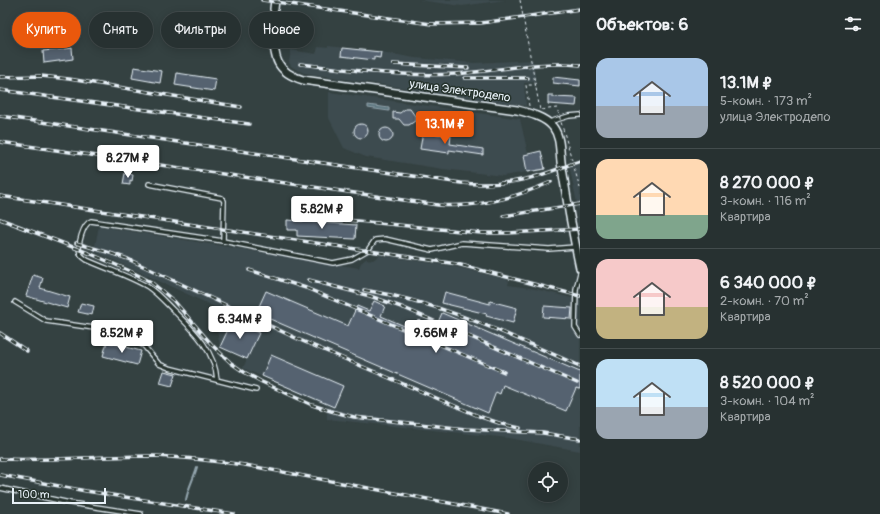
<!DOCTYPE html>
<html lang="ru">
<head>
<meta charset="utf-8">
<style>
  :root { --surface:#273131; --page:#333d3d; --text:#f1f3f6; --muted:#a4a9ab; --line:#434c4d; --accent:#ea580c }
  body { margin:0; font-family:Pangolin,sans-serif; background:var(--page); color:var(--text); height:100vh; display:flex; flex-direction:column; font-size:15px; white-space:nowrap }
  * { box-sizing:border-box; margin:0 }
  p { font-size:13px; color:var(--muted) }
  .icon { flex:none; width:22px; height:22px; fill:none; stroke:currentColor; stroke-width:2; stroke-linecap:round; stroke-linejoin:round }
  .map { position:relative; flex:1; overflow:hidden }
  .details { display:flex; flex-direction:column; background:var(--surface); width:300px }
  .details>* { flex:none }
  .hud { position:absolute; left:12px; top:12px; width:380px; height:36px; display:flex; gap:8px }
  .buttons { position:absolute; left:528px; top:462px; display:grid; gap:8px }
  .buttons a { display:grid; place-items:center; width:40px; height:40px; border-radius:50%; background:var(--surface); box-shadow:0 2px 10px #0003,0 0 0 1px var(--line); font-size:20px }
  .scale { position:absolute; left:12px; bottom:10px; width:94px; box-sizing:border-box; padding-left:4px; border:2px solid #e8f1f8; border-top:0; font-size:11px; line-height:14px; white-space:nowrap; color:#e8f1f8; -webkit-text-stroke:3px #26332d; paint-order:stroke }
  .price { position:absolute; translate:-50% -34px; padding:0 9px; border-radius:4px; background:#fff; color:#222; font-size:13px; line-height:26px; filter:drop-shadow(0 1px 2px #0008) }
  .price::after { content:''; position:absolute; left:50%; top:24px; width:12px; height:9px; margin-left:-6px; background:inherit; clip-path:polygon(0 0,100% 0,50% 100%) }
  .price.on { background:var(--accent); color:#fff }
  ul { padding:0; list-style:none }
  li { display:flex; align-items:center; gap:12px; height:100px; padding:0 16px }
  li+li { border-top:1px solid var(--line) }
  li span { display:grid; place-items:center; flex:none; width:112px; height:80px; border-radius:12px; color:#555 }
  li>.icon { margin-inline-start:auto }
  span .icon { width:48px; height:48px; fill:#fffc; stroke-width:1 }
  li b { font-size:17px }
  h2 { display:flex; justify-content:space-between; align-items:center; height:48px; padding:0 16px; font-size:17px }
  .pill { padding:0 14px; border-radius:18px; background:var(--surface); box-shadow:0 2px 10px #0003,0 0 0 1px var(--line); font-size:14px; line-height:36px }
  .pill.on { background:var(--accent); color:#fff }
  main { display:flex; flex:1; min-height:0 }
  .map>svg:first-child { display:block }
</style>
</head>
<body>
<main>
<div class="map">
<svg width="580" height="514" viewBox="0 0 580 514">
  <rect width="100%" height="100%" fill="#344141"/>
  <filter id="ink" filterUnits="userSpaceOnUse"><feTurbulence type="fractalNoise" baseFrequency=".025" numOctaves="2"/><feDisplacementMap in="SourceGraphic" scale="8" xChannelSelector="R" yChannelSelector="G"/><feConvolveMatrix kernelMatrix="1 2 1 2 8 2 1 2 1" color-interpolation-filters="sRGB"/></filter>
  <g filter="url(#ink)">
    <!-- built -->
    <g fill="#3e4b4f">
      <polygon points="419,0 505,0 462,6"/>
      <polygon points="328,46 381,52 415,58 474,63 533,60 536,82 524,83 526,106 304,73 294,68 291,66 289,62 291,50 316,54 318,47 328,48"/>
      <polygon points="329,92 520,119 528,154 524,155 527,172 503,176 443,169 366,157 344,148 329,118"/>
      <polygon points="580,160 580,218 569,164"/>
      <polygon points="99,226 359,268 361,263 366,259 373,260 380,255 452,266 506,279 509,281 508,285 536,289 580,300 580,451 509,438 327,419 327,406 243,368 247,359 220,347 213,306 94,251"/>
    </g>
    <!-- water -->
    <polygon fill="#5c747e" stroke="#94a6af" points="368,105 389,108 389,111 368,108"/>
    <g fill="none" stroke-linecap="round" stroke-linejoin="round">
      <!-- stream -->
      <path stroke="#94a6af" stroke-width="2" d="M186 500C188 488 194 478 197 467"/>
    </g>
    <!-- building -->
    <g fill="#54626f" stroke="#e8f1f8">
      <polygon points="72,48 73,59 44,63 43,51"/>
      <polygon points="342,48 381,52 380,58 374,57 374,60 341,56"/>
      <polygon points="134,67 162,71 160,83 132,78"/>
      <polygon points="177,73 216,79 214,91 175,85"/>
      <polygon points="553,77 580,80 580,86 553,83"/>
      <polygon points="548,95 553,95 553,97 577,98 576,106 548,104"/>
      <polygon points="405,109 410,109 415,116 415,121 409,125 404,125 399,119 393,119 393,112 400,113"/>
      <circle cx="361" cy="131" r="7"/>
      <circle cx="386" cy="135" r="7"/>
      <polygon points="423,132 451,136 450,144 483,149 483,155 449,150 449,153 420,149"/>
      <polygon points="541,151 545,169 527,172 524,155"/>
      <polygon points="125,173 133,175 132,181 130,180 130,185 123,184"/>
      <polygon points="287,220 356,225 355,239 297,236 297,230 287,230"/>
      <polygon points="33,275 43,278 40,288 70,297 67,308 26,296"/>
      <polygon points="266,291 348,326 357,306 369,311 374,301 385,306 381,316 414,330 418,320 436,327 442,313 580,372 580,389 576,388 566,411 503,385 500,394 496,392 488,413 256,313"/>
      <polygon points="445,292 490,304 490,301 517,308 513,323 486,316 487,314 442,303"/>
      <polygon points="81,303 94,306 92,315 78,312"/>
      <polygon points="544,306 572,308 571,319 543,317"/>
      <polygon points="232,321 259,333 247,359 220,347"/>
      <polygon points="107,342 141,351 137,365 103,356"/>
      <polygon points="271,355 343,386 334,407 262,376"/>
      <polygon points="164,371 176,374 172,386 160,383"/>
    </g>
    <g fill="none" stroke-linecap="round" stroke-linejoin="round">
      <!-- minor-tunnel -->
      <polyline stroke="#4f5b5c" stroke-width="7" stroke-dasharray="7 3.5" stroke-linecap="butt" points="273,32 274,9"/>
      <!-- service casing -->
      <g stroke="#e8f1f8" stroke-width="6">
        <g id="service">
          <polyline points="549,122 569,116 580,115"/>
          <polyline points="149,184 222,198 224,201 223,241"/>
          <polyline points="580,273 576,289 575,327 580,335"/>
          <polyline points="15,302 46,321 94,328 135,341 144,346 159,364 169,368 256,390"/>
          <path d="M217 380C215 350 193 330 173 310 165 302 157 293 148 287 129 276 107 269 87 260 84 258 81 256 80 253 77 245 83 224 91 221L223 241 333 263 352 259 368 250 375 240 385 239 432 250 462 243 549 249 575 247"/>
          <polyline points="0,488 70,503 141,514"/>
        </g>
      </g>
      <!-- minor casing -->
      <g stroke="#e8f1f8" stroke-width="10">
        <g id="minor">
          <polyline points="274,9 275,0"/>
          <path d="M273 32C274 58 276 72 303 80L517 110C529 113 545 117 553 127 562 139 559 155 562 168 567 202 573 235 580 268"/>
        </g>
      </g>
      <!-- path -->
      <polyline stroke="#e8f1f8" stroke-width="1" stroke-dasharray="3 3" stroke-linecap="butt" points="529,106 526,85 536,85"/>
      <!-- service -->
      <use href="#service" stroke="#26332d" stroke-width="3.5"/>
      <!-- minor -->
      <use href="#minor" stroke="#26332d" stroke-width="7"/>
      <!-- rail casing -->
      <g stroke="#e8f1f8" stroke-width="3.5">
        <g id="rail">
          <polyline points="262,0 431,24 481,23 580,9"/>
          <path d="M300 64C352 70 402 77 455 74 498 71 536 61 580 65"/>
          <polyline points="393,64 468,68"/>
          <polyline points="0,77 41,76 69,79 241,107"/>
          <polyline points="465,78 528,78"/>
          <polyline points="0,90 249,124"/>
          <path d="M0 116 461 183C483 185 505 184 526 179 545 175 562 167 580 161"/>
          <path d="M0 142 438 205C478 208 514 198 551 182"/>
          <polyline points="0,196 457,264 580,296"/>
          <polyline points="503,216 580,204"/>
          <polyline points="326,218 481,233 508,233 580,229"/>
          <polyline points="0,219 24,228"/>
          <polyline points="18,226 91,254 130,271 151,282 174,301 213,346 231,363 244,372 262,382 312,405 331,411 354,417 466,429 543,433 580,439"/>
          <polyline points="76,243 107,252 128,259 300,340 481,417 502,424 520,428"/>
          <polyline points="249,270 306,288 504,372"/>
          <polyline points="309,280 370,296 404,308 577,383"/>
          <path d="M364 290C441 302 509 335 580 366"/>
          <polyline points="0,333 27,351"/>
          <path d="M0 459C51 461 102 456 153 456 184 457 214 461 245 465L508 514"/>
          <polyline points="0,475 86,491 234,514"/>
        </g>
      </g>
      <!-- rail -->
      <use href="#rail" stroke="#26332d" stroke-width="2" stroke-dasharray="6" stroke-linecap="butt"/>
      <!-- path-bridge -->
      <polyline stroke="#e8f1f8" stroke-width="1" stroke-dasharray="3 3" stroke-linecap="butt" points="520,0 540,110 557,108 580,188"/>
    </g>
  </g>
  <g text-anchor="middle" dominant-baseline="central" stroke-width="3" stroke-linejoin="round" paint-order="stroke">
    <!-- street labels -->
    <g font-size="12" fill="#e8f1f8" stroke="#26332d">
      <text transform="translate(460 91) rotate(8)">улица Электродепо</text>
    </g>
  </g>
</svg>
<div class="buttons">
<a><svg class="icon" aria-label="locate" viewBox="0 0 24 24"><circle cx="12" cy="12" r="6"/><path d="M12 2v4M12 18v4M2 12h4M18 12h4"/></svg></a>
</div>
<div class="scale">100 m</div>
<b class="price on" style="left:445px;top:145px">13.1M ₽</b>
<b class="price" style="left:128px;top:179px">8.27M ₽</b>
<b class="price" style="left:322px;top:230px">5.82M ₽</b>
<b class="price" style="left:240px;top:340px">6.34M ₽</b>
<b class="price" style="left:122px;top:354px">8.52M ₽</b>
<b class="price" style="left:436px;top:354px">9.66M ₽</b>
<div class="hud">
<a class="pill on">Купить</a>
<a class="pill">Снять</a>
<a class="pill">Фильтры</a>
<a class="pill">Новое</a>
</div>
</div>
<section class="details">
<h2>Объектов: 6<svg class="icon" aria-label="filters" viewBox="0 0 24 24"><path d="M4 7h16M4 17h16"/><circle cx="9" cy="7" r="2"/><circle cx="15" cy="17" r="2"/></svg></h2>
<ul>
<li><span style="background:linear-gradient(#a9c7e8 60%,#9aa5b1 0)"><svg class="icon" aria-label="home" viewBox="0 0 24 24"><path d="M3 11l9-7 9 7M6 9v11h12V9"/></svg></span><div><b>13.1M ₽</b><p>5-комн. · 173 m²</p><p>улица Электродепо</p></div></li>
<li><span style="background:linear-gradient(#ffd9b3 70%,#7fa58c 0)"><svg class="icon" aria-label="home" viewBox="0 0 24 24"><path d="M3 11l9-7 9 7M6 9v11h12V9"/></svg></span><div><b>8 270 000 ₽</b><p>3-комн. · 116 m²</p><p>Квартира</p></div></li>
<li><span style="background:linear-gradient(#f6c9c9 60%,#c2b280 0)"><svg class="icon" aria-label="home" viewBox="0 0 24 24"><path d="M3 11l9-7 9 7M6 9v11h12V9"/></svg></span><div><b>6 340 000 ₽</b><p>2-комн. · 70 m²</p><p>Квартира</p></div></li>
<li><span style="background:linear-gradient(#bfe0f5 60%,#9aa5b1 0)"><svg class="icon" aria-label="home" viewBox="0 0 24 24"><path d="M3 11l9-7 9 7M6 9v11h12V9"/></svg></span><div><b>8 520 000 ₽</b><p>3-комн. · 104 m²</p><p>Квартира</p></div></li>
</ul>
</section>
</main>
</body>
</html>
